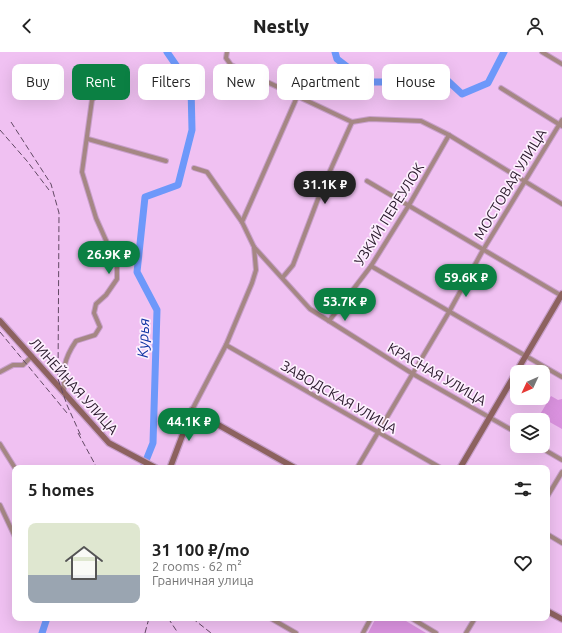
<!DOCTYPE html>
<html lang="en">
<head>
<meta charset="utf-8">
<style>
  :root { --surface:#fff; --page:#f2f2f2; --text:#222; --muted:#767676; --line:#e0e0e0; --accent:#0b8043 }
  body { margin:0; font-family:Ubuntu,sans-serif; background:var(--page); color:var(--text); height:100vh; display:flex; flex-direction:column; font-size:15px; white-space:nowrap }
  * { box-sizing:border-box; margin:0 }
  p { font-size:13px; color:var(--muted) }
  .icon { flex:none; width:22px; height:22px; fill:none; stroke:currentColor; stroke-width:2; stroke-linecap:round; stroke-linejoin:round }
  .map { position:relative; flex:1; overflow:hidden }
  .sheet { position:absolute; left:12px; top:413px; width:538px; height:156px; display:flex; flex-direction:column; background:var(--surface); border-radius:8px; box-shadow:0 4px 16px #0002 }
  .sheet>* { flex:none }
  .banner { position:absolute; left:12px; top:12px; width:538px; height:36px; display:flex; gap:8px }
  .needle { width:26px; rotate:226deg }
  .controls { position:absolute; left:510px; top:313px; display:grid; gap:8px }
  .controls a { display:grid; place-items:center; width:40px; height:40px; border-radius:8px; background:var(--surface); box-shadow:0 4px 16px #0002; font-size:20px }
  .price { position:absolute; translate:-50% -34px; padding:0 9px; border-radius:14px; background:var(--accent); color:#fff; font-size:13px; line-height:26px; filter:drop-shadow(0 1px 2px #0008) }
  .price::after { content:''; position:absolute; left:50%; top:24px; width:12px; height:9px; margin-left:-6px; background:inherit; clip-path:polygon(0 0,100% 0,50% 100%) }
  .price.current { background:#222; color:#fff }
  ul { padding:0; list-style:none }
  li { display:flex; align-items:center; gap:12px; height:100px; padding:0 16px }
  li+li { border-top:1px solid var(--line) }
  li span { display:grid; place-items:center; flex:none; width:112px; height:80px; border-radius:8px; color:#555 }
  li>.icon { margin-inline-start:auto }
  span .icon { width:48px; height:48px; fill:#fffc; stroke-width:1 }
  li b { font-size:17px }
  h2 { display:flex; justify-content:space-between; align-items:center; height:48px; padding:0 16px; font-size:17px }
  .pill { padding:0 14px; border-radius:8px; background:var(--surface); box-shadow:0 4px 16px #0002; font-size:14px; line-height:36px }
  .pill.current { background:var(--accent); color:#fff }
  header { display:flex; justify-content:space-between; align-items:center; height:52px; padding:0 16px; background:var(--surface); font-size:18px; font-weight:800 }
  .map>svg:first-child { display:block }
</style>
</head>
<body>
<header><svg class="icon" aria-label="back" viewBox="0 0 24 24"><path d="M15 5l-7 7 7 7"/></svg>Nestly<svg class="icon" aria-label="person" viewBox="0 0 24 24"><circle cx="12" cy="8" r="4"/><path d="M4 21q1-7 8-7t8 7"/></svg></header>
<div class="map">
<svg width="562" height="581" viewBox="0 0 562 581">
  <rect width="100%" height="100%" fill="#f0c1f2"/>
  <!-- green -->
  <g fill="#da92df">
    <polygon points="551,344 558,348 562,347 562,377 539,364"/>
    <polygon points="376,566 401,566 426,581 368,581"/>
  </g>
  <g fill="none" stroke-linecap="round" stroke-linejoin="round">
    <!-- river -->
    <g stroke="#6d98fa" stroke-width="7">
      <polyline points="335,0 337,7 367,30 398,30 428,36 448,29 462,42 488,31 504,0"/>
      <polyline points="143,416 153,391 157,258 137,220 145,145 178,133 192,78 191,35 167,0"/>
      <polyline points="42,581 47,566"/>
    </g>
    <!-- street casing -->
    <g stroke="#c89fca" stroke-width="6">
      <g id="street">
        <polyline points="227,0 226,6 231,13 352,70 370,67 421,69 449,83 562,152"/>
        <polyline points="542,0 562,12"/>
        <polyline points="501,36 562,74"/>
        <polyline points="88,87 166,109"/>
        <polyline points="194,116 207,120 242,170 254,195 310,257 413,322 517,381"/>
        <polyline points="367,129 562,244"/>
        <polyline points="242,170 297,45"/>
        <polyline points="371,214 562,325"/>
        <polyline points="283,225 293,213 321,139 352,70"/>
        <polyline points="329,269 371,214 409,153 449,83"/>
        <polyline points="226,293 441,416"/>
        <polyline points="0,320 13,313 23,313 32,304"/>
        <path d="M64 340C63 318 63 308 76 289L95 283 100 275 94 261 96 252 106 243 117 227V213L96 166 82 120 92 48 118 22"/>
        <polyline points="192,358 226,293 252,231 256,218 254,195"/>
        <polyline points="0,392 15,416"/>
        <polyline points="538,394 562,408"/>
        <polyline points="357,416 449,260 483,198 562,68"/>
        <polyline points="547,445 562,420"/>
        <polyline points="0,453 15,485"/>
        <polyline points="547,482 562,491"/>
        <polyline points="270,566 296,581"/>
        <polyline points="411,566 436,581"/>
        <polyline points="363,581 371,566"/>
        <polyline points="466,581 475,566"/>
      </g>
    </g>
    <!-- secondary casing -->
    <g stroke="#c89fca" stroke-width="8">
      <g id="secondary">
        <polyline points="0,269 109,391 156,416"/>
        <polyline points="170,416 192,358 295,416"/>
        <polyline points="460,416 562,242"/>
        <polyline points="547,559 562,567"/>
      </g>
    </g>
    <!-- street -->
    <use href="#street" stroke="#a58784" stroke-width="4"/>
    <!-- secondary -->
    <use href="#secondary" stroke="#8d625f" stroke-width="5.5"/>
    <!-- rail -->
    <g stroke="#624964" stroke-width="1" stroke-dasharray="6 3" stroke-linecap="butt">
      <polyline points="11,70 51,132 59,161 58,327 67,353 81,384"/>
      <polyline points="0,78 27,109 49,138"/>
      <polyline points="0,280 67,361"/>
      <polyline points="78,381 97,416"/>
      <polyline points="168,566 178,581"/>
      <polyline points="192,566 211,581"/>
      <polyline points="145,581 149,566"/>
    </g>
  </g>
  <g text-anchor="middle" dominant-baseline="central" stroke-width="3.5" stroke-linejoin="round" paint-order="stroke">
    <!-- street labels -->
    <g font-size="14" fill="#29192b" stroke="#fdeffe">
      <text transform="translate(510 132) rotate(-59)">МОСТОВАЯ УЛИЦА</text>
      <text transform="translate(389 162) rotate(-58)">УЗКИЙ ПЕРЕУЛОК</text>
      <text transform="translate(437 322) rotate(30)">КРАСНАЯ УЛИЦА</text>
      <text transform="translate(74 334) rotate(48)">ЛИНЕЙНАЯ УЛИЦА</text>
      <text transform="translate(339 345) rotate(30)">ЗАВОДСКАЯ УЛИЦА</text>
    </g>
    <!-- water labels -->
    <g font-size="15" font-style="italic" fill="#1034a3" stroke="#fdeffe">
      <text transform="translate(143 286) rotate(-88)">Курья</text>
    </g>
  </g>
</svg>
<div class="controls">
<a><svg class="needle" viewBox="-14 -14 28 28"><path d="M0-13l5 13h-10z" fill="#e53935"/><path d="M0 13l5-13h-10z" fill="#767676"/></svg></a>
<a><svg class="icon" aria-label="layers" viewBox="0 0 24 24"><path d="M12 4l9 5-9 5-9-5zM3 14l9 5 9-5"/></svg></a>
</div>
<b class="price current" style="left:325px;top:153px">31.1K ₽</b>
<b class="price" style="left:109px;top:223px">26.9K ₽</b>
<b class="price" style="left:466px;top:246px">59.6K ₽</b>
<b class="price" style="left:345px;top:270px">53.7K ₽</b>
<b class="price" style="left:189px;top:390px">44.1K ₽</b>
<div class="banner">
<a class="pill">Buy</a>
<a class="pill current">Rent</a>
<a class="pill">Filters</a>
<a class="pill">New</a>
<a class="pill">Apartment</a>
<a class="pill">House</a>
</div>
<section class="sheet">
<h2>5 homes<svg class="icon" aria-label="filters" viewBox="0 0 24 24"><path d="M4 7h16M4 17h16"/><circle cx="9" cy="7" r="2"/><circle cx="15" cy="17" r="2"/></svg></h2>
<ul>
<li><span style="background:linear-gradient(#dfe7d0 65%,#9aa5b1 0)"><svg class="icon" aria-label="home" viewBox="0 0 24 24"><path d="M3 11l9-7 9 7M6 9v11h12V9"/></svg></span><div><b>31 100 ₽/mo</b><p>2 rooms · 62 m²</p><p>Граничная улица</p></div><svg class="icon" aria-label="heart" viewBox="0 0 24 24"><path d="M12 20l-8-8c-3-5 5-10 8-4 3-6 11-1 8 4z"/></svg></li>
</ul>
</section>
</div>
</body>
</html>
